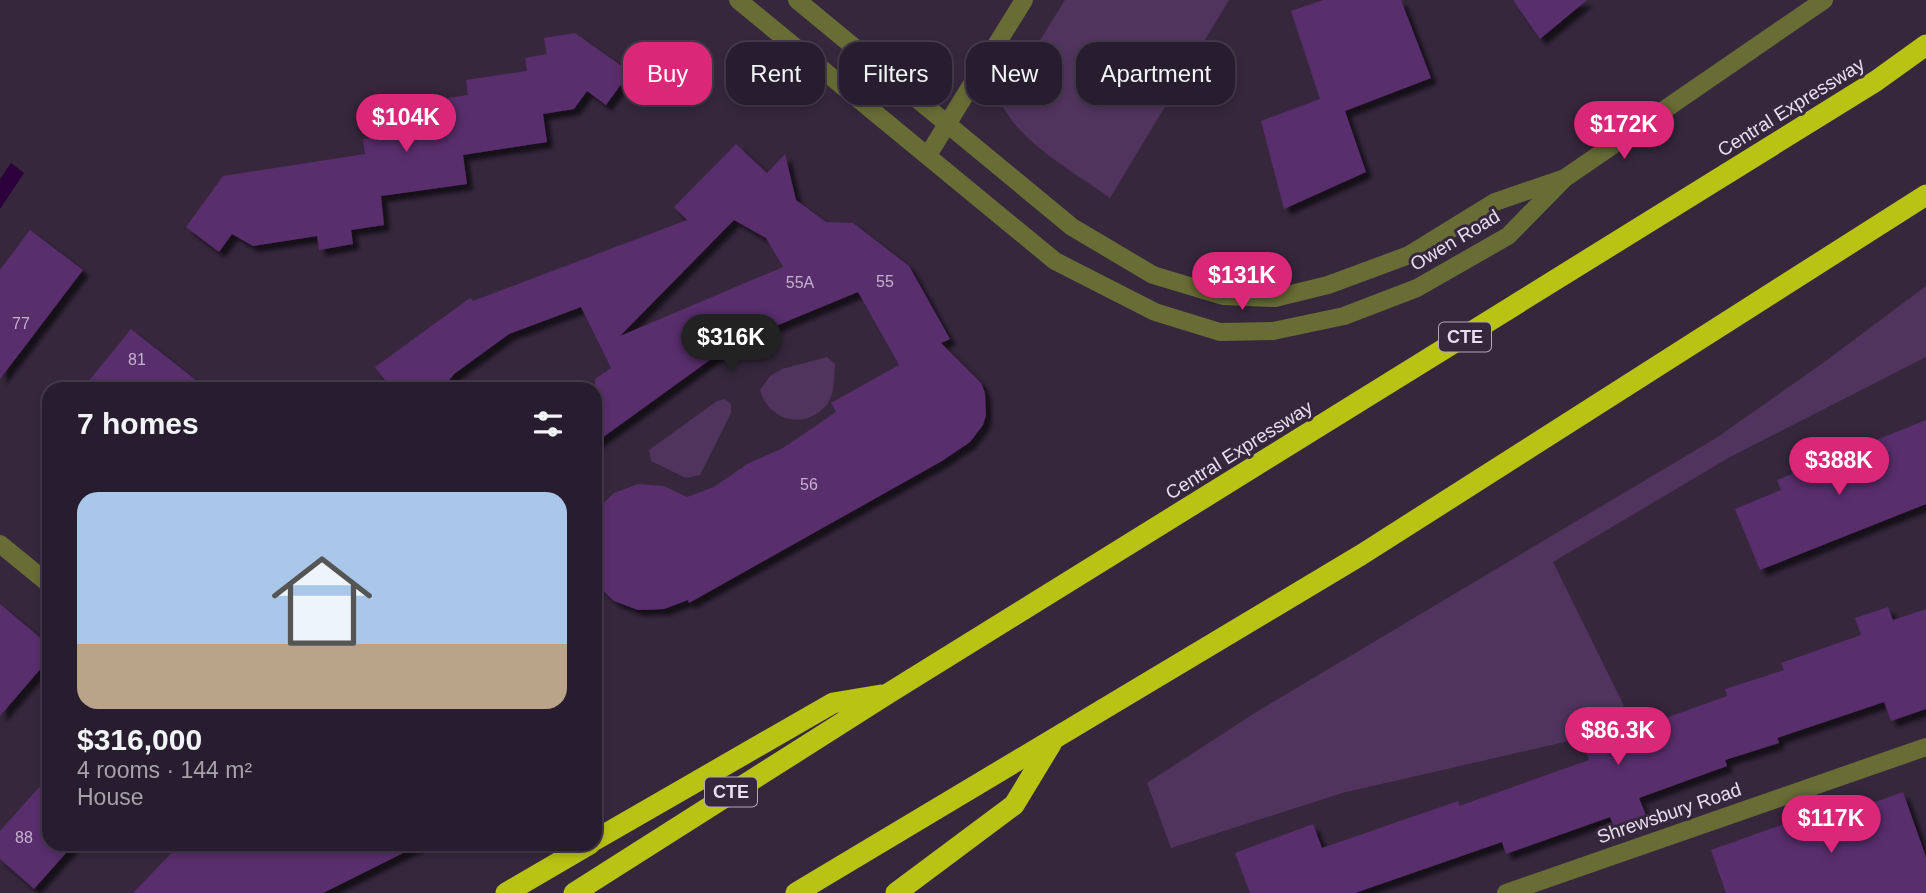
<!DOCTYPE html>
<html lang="en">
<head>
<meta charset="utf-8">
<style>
  :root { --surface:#281d2e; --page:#302636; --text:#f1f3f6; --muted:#a5a2aa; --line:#443b4a; --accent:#db2777 }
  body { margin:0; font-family:Arial,sans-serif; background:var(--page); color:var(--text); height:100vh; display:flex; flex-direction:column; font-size:26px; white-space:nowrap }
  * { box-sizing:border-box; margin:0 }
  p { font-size:23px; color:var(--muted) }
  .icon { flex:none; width:38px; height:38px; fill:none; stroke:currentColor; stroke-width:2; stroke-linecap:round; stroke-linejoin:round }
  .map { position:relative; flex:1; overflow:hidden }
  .panel { position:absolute; left:42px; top:382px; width:560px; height:469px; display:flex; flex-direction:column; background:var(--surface); border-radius:21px; box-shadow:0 4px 10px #0003,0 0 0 2px var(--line) }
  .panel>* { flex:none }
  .hud { position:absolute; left:623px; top:42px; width:665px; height:63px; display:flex; gap:14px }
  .price { position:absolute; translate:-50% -60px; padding:0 16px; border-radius:24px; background:var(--accent); color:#fff; font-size:23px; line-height:46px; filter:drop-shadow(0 2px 4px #0008) }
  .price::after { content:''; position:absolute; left:50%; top:42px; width:21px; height:16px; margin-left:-10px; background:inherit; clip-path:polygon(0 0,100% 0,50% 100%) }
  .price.on { background:#222; color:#fff }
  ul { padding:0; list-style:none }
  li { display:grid; align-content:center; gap:14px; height:371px; padding:0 35px }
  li+li { border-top:2px solid var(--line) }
  li span { display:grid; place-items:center; height:217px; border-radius:21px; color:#555 }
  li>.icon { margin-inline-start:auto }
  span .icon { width:126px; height:126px; fill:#fffc; stroke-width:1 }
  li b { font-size:30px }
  h2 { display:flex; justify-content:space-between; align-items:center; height:84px; padding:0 35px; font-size:30px }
  .pill { padding:0 24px; border-radius:21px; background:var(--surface); box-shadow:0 4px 10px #0003,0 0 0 2px var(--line); font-size:24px; line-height:63px }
  .pill.on { background:var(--accent); color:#fff }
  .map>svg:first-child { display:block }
</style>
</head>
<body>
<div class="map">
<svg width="1926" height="893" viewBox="0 0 1926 893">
  <defs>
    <filter id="shadow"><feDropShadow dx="6" dy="6" stdDeviation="2" flood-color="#0009"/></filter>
  </defs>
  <rect width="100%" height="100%" fill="#36273d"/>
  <!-- green -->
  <g fill="#50345d">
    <path d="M1065 0H1229L1110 198C1073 171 1021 144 1001 103Z"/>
    <polygon points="1926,286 1926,357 1730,457 1553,562 1624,706 1569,741 1342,793 1171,848 1147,783 1261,709 1716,438 1823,363"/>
    <path d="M827 357 835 364C834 378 835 396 825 407 803 430 768 420 760 390L770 376 782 369Z"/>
    <polygon points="725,399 731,404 731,413 700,475 686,478 651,461 649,450 717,401"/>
  </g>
  <!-- water -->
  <polygon fill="#2b003b" points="11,163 24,173 0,209 0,179"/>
  <!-- building -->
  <g fill="#592d6c" fill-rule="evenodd" filter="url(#shadow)">
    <polygon points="1323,0 1401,0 1431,78 1345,111 1366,172 1284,209 1261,121 1320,99 1291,11"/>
    <polygon points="1513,0 1587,0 1540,39"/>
    <polygon points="575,33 630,72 606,105 587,91 574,109 543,114 547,142 463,155 467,184 381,196 384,225 351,230 353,244 319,250 317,236 253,246 232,234 219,252 186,227 223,176 365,154 363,139 384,136 382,121 450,111 448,98 468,95 466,80 527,71 525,58 547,54 544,38"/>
    <path d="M736 144 767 173 785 154 796 200 826 222 853 223 909 266 950 339 941 343 981 383 985 393 986 415 983 425 970 442 942 461 689 603 688 600 664 609 638 610 614 601 595 583V511L614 493 638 484 664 486 687 497 714 487 747 464 783 448 836 412 831 403 899 365 858 292 732 344 595 443V379L611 368 581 307 509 334 454 374 443 388H391L375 367 470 298 473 301 687 220 674 207ZM734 220 766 238 783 267 620 336Z"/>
    <polygon points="30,230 83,270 0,379 0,270"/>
    <polygon points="131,329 206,388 83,388"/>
    <polygon points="1926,420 1926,504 1760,570 1735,509 1781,490 1777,480"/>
    <polygon points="0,604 49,645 49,659 0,716"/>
    <polygon points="1888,607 1893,620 1926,609 1926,709 1891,721 1884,702 1777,738 1779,743 1725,760 1727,766 1639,798 1646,815 1614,827 1610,817 1506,854 1502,842 1355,893 1250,893 1235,853 1313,824 1322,848 1458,801 1459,806 1589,760 1583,745 1614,733 1616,736 1727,696 1725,689 1784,670 1781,663 1861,635 1855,618"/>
    <polygon points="49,776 49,844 74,844 34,889 0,859 0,831"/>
    <polygon points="1903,792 1926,857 1926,893 1726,893 1711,850 1815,813 1818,822"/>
    <polygon points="180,844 421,844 323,893 133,893"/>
  </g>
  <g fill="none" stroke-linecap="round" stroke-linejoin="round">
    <!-- minor -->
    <g stroke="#686d36" stroke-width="18">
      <polyline points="738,0 1055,261 1155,312 1220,332 1273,331 1344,316 1417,288 1508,236 1565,178 1824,0"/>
      <polyline points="797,0 1072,227 1153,275 1223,296 1275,298 1328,285 1409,255 1495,202 1562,179"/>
      <polyline points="928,155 1024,0"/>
      <polyline points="0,544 49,584"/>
      <polyline points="1506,893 1926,747"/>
    </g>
    <!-- highway -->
    <g stroke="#b9c313" stroke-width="21">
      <polyline points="595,840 833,703 881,695"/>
      <polyline points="506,893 590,844"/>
      <polyline points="574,893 889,693 1876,81 1926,45"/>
      <polyline points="796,893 1361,555 1926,195"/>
      <polyline points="896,893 1014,805 1051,744"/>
    </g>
  </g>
  <g text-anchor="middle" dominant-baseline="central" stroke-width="6" stroke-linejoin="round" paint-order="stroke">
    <!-- number labels -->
    <g font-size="16" fill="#c4b2cd">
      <text x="885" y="281">55</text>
      <text x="800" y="282">55A</text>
      <text x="21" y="323">77</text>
      <text x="137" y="359">81</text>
      <text x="809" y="484">56</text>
      <text x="24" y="837">88</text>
    </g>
    <!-- shield labels -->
    <g fill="#36273d" stroke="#b3a7b8" stroke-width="2">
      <rect x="1439" y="322.5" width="52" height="29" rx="5"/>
      <rect x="705" y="777.5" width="52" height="29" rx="5"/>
    </g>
    <g font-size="18" font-weight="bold" fill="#e8deed">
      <text x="1465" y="337">CTE</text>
      <text x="731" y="792">CTE</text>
    </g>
    <!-- street labels -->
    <g font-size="19" fill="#e8deed" stroke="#36273d">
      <text transform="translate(1791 107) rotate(-32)">Central Expressway</text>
      <text transform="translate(1455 240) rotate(-31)">Owen Road</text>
      <text transform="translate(1239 450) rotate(-32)">Central Expressway</text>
      <text transform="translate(1669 813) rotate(-19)">Shrewsbury Road</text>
    </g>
  </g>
</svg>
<b class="price" style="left:406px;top:154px">$104K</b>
<b class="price" style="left:1624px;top:161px">$172K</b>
<b class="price" style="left:1242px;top:312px">$131K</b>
<b class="price on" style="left:731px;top:374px">$316K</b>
<b class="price" style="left:1839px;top:497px">$388K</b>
<b class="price" style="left:1618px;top:767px">$86.3K</b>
<b class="price" style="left:1831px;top:855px">$117K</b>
<div class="hud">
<a class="pill on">Buy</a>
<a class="pill">Rent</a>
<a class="pill">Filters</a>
<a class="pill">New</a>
<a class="pill">Apartment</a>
</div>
<section class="panel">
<h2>7 homes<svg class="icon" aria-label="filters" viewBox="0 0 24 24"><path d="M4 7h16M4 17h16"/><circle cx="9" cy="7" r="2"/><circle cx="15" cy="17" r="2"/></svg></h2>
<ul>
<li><span style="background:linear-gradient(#a9c7e8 70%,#b9a48a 0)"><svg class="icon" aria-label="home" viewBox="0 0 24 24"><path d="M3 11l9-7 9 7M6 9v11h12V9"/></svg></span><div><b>$316,000</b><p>4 rooms · 144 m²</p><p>House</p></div></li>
</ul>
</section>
</div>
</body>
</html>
